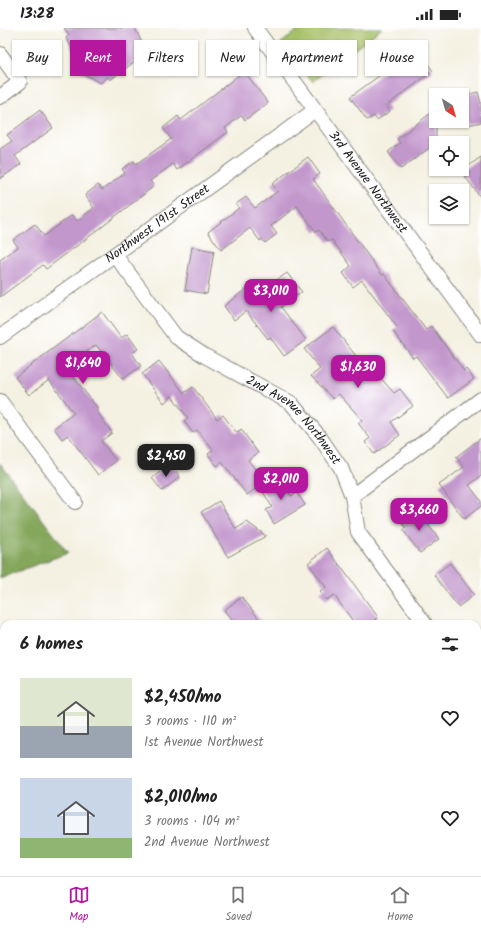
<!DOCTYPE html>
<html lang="en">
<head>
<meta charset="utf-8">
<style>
  :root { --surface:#fff; --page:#f6f6f6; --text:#222; --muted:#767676; --line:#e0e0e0; --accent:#b5179e }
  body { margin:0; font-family:Kalam,sans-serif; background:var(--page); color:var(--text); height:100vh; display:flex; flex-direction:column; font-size:15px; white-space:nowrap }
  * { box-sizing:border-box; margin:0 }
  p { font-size:13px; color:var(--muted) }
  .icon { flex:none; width:22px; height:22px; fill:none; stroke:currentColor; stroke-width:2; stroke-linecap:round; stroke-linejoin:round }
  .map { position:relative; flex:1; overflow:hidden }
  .side { position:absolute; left:0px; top:592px; width:481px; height:256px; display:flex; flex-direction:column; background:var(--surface); border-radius:12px 12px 0 0; box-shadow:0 1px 3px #0004 }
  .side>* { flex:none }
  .hud { position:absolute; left:12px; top:12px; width:457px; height:36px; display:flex; gap:8px }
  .needle { width:26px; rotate:143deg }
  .tools { position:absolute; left:429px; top:60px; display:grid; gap:8px }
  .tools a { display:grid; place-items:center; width:40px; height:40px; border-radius:0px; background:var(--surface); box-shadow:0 1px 3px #0004; font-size:20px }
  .price { position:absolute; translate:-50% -34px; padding:0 9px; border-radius:8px; background:var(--accent); color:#fff; font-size:13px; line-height:26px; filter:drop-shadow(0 1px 2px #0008) }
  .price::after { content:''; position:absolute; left:50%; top:24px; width:12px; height:9px; margin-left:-6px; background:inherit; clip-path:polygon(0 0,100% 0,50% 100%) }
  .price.on { background:#222; color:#fff }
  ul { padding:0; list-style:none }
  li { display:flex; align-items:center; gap:12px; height:100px; padding:0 20px }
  li span { display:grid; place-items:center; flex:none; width:112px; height:80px; border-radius:0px; color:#555 }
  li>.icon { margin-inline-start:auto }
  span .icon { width:48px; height:48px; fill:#fffc; stroke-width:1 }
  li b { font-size:17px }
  h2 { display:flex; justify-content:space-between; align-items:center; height:48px; padding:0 20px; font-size:17px }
  .tag { padding:0 14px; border-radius:0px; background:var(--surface); box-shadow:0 1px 3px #0004; font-size:14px; line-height:36px }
  .tag.on { background:var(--accent); color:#fff }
  .status { display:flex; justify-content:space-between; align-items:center; height:28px; padding:0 20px; background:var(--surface); direction:ltr }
  .status svg { height:11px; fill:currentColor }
  .menu { display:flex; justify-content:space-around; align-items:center; height:56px; border-top:1px solid var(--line); background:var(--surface); font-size:11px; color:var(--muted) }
  .menu a { display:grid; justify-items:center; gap:2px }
  .menu .on { color:var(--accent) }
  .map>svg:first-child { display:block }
</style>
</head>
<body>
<div class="status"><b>13:28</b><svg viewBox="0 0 49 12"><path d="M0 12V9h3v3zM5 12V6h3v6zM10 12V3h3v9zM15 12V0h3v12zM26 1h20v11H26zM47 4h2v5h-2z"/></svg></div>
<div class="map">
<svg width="481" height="848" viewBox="0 0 481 848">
  <rect width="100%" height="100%" fill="#fff"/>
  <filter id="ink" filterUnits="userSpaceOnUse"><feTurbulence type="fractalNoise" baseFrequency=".025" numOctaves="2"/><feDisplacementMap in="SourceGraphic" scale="8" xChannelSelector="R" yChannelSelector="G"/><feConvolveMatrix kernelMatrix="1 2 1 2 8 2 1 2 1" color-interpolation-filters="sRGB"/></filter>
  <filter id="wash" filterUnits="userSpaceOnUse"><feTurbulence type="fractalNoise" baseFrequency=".012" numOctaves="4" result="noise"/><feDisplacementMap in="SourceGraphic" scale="16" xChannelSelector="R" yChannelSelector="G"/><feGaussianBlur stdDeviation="0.9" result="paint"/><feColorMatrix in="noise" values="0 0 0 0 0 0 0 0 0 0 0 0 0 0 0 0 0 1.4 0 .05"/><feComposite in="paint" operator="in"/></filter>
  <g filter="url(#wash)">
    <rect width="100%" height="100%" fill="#f4f1e2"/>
    <!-- green -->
    <polygon fill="#a6c167" stroke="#616e42" points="301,0 382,0 313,54 280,16"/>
    <!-- forest -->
    <polygon fill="#84a75c" stroke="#50623c" points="0,435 68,525 0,550"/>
    <g id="blocks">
      <!-- building -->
      <g fill="#c297cc">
        <polygon points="64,0 135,0 145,21 135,29 137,32 110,52 108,49 100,55 81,44 70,16 66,10 69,7"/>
        <polygon points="417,21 433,43 386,78 390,83 377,92 374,88 367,92 350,69 383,45 382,43 402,28 404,30"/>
        <polygon points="244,43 268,75 245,92 242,87 225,100 228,104 177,142 173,136 150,153 154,158 98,202 46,241 43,237 0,269 0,232 18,219 13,212 35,196 44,208 72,187 77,193 94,180 85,167 98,157 102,162 125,145 122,141 134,133 136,136 171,111 163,100 178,88 181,92"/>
        <polygon points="478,64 481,75 481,94 468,97 466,90 462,90 462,68"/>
        <polygon points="436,81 436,115 401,141 388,124 400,115 397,111"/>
        <polygon points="40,82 53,100 15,128 21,136 0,151 0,121 12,113 7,107"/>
        <polygon points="308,129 320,146 313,151 382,247 384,246 426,302 431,298 464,343 466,341 474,351 448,370 416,328 413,330 393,303 397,299 362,252 353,259 343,245 351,238 332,212 328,214 319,202 316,204 297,178 271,198 277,206 265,215 262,211 260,213 250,200 221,222 208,204 239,180 236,176 246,169 255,180 278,163 272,156"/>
        <polygon points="481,129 481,170 461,143"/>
        <polygon points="192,219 214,223 207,266 185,262"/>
        <polygon points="287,245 302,264 281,279 306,312 284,328 270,309 268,311 246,283 234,292 224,278 250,258 261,273 279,260 274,254"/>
        <polygon points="102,284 121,310 127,306 138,321 132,325 141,338 123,351 96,317 66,339 98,381 96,382 112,405 101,413 116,433 98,447 68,407 62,411 54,400 74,385 49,352 29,367 15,349"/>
        <polygon points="333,299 356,328 352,331 370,352 377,346 394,365 400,361 413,378 391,394 400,407 374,426 365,414 370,410 358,395 362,392 339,366 333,371 311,348 320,341 304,321"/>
        <polygon points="159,333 184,365 193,359 217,391 223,387 237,405 241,401 258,425 248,432 265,454 247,467 222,434 217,438 208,426 213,422 197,402 193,405 184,393 188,390 172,368 164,375 142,346"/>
        <polygon points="481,410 481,448 469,457 481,473 481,478 464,491 439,457 464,439 456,429"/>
        <polygon points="171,436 180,449 162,463 152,450"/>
        <polygon points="280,450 291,468 297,465 305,477 274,496 266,482 272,479 262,462"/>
        <polygon points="219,473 236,501 247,494 266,508 228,529 201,484"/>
        <polygon points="417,482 439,511 420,525 403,502 406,500 401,493"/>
        <polygon points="327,520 378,589 375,591 379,596 355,596 334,567 326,572 320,564 326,559 308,535"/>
        <polygon points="450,535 474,567 458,579 434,547"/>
        <polygon points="242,569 263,596 235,596 224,582"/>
      </g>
    </g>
  </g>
  <g filter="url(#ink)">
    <use href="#blocks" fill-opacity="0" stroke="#88867f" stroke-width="1"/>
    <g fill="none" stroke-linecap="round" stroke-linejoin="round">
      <!-- minor casing -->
      <g stroke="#88867f" stroke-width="16">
        <g id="minor">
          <path id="s1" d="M255 0 481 307"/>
          <polyline points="0,26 20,54 0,69"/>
          <path id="s2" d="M115 227 176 309 205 328 291 375 319 408 341 440 352 468 358 504 425 596"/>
          <path id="s3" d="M0 309 315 82"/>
          <polyline points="0,373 75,474"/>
          <polyline points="352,468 481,371"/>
          <polyline points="477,668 481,674"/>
          <polyline points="0,754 4,759"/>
          <polyline points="68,844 70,848"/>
          <polyline points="344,844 348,848"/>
        </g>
      </g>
      <!-- minor -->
      <use href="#minor" stroke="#fff" stroke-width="14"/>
    </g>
  </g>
  <g text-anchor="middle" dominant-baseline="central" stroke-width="4" stroke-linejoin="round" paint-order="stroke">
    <!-- street labels -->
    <g font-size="13" fill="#1c1c1c" stroke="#fff">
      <text stroke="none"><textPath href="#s1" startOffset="191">3rd Avenue Northwest</textPath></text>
      <text stroke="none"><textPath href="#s3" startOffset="194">Northwest 191st Street</textPath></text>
      <text stroke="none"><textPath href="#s2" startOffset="248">2nd Avenue Northwest</textPath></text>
    </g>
  </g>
</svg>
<div class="tools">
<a><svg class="needle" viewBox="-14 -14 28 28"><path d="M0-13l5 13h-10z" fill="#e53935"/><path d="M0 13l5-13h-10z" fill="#767676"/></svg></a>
<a><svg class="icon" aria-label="locate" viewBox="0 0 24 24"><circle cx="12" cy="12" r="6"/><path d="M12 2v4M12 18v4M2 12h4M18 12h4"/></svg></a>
<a><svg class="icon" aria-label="layers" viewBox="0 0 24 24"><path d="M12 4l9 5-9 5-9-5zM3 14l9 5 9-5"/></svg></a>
</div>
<b class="price" style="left:271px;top:285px">$3,010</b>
<b class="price" style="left:83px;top:357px">$1,640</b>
<b class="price" style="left:358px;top:361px">$1,630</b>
<b class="price on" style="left:166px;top:450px">$2,450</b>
<b class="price" style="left:281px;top:473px">$2,010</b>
<b class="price" style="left:419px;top:504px">$3,660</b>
<div class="hud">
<a class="tag">Buy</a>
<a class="tag on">Rent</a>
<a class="tag">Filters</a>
<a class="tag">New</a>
<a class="tag">Apartment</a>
<a class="tag">House</a>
</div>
<section class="side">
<h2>6 homes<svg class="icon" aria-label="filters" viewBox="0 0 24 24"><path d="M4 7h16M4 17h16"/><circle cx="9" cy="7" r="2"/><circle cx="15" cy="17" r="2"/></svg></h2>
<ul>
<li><span style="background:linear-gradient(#dfe7d0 60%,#9aa5b1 0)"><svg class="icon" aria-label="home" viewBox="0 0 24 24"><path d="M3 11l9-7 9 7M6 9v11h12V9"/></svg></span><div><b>$2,450/mo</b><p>3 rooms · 110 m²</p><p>1st Avenue Northwest</p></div><svg class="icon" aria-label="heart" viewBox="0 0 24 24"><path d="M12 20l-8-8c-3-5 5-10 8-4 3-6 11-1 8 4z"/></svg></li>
<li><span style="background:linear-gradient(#c9d6e8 75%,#8fb573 0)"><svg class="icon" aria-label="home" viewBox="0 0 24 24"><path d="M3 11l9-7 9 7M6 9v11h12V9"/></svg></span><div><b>$2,010/mo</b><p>3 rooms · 104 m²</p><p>2nd Avenue Northwest</p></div><svg class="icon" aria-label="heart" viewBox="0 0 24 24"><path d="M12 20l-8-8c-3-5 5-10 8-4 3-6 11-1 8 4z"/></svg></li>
</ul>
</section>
</div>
<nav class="menu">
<a class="on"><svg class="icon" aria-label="map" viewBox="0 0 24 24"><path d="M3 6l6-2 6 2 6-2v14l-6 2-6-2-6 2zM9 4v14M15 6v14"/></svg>Map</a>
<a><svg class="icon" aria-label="saved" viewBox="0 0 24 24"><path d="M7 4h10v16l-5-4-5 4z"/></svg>Saved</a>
<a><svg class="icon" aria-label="home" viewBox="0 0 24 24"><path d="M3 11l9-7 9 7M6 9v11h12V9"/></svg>Home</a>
</nav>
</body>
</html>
